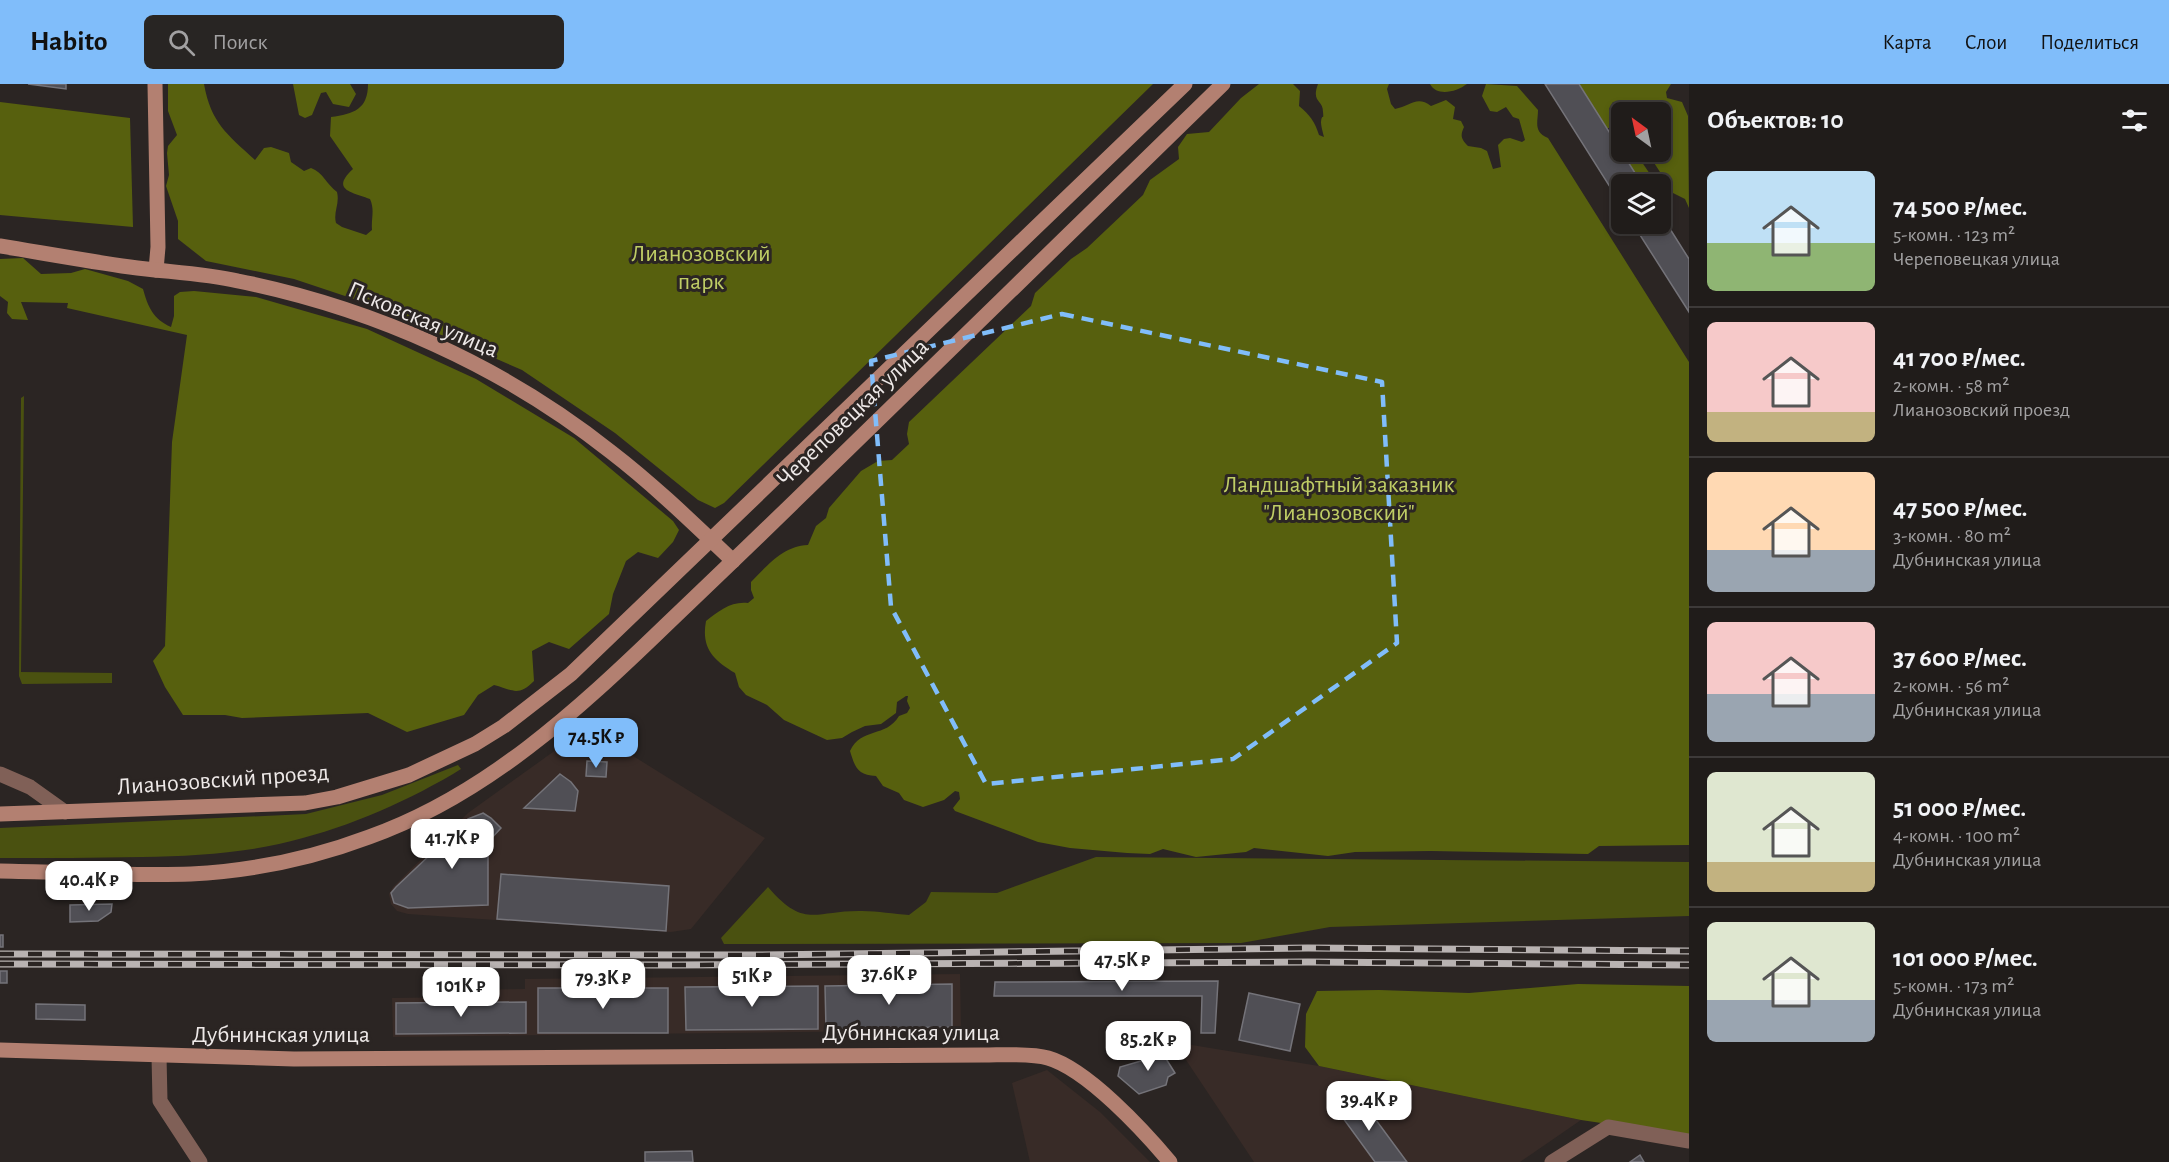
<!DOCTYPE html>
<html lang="ru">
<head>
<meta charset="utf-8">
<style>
  :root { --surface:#201c1a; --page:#282523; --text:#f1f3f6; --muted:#a2a1a2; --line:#3d3a39; --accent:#80bdfa }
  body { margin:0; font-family:"Alegreya Sans",sans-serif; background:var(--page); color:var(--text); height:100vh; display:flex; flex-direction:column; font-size:22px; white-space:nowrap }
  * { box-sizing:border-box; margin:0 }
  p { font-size:20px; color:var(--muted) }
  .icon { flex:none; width:33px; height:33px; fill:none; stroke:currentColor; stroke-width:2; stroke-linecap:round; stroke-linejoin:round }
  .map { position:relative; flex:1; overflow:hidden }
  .side { display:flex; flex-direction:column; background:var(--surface); width:480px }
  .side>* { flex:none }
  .needle { width:39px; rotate:327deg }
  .tools { position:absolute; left:1611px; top:18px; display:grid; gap:12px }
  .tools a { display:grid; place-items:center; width:60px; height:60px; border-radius:9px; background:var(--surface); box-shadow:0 3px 9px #0003,0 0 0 2px var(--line); font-size:30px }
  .price { position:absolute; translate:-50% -51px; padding:0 14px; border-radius:12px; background:#fff; color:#222; font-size:20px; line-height:39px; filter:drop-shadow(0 2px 3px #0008) }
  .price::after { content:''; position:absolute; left:50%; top:36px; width:18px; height:14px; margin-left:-9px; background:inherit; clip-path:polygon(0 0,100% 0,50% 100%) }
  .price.current { background:var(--accent); color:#111 }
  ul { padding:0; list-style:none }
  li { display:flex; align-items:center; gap:18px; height:150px; padding:0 18px }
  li+li { border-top:2px solid var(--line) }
  li span { display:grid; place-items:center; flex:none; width:168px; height:120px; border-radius:9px; color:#555 }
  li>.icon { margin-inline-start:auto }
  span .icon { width:72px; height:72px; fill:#fffc; stroke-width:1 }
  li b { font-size:26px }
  h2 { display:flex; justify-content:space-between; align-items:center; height:72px; padding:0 18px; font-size:26px }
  header { display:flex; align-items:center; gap:36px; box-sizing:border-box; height:84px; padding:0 30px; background:var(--accent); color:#111 }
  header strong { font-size:28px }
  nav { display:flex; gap:33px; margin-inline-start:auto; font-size:21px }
  .search { width:420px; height:54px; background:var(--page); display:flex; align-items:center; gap:15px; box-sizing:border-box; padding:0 21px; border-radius:9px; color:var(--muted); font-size:22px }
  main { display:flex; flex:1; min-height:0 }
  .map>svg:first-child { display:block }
</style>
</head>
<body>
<header>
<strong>Habito</strong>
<div class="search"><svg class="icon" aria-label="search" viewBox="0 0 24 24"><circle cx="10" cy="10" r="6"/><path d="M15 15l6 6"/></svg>Поиск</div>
<nav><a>Карта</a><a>Слои</a><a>Поделиться</a></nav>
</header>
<main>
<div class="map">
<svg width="1689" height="1078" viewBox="0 0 1689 1078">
  <rect width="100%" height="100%" fill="#2b2523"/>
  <!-- built -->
  <g fill="#382b27">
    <polygon points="578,650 609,657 765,754 691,845 671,848 408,830 397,827 391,820 389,810 393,803 468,729"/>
    <polygon points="960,890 961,946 393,953 392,914 467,913 468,906 525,905 525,895"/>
    <polygon points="1174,958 1319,982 1581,1036 1520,1078 1254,1078"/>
    <polygon points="1047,986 1100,1028 1150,1078 1030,1078 1012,999"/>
  </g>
  <!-- green -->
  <g fill="#4a5110">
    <polygon points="24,312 21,588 112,589 112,599 22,600 19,592 21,314"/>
    <path d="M458 681 461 685 453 690C398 722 341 746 279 760 234 770 188 772 142 773 95 774 47 774 0 774V744L306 730 382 711Z"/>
    <path d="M1096 773 1689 778V832L1330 843 1241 859 724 860 721 854 768 803C805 846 815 826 862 827 878 827 894 830 909 831L926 818 931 808 997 809Z"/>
  </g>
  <!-- forest -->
  <g fill="#57600e">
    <path d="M168 0H204C211 39 227 50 255 76L264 64 271 63 289 69 291 78 304 87 311 84C323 88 327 101 337 108 340 120 333 128 336 139L342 143 366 151 372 146C371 134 375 126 370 115 352 108 330 106 353 85L330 52 331 33C354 30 368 25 368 0H1153L724 419 715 424 698 416 615 349 522 286 372 221 294 195 206 177 178 155V137L166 102 169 91 167 69 168 62 177 51 168 27Z"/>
    <polygon points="293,0 350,0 356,10 349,23 333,20 326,8 321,9 312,31 305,34 299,31"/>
    <path d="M1259 0H1293L1300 7 1299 22C1310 31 1315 38 1319 51L1324 53C1323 49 1321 42 1321 38 1322 28 1324 38 1323 28 1323 15 1311 19 1318 0H1389L1387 5 1391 20 1395 25C1410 22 1417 11 1431 22L1446 16 1455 23 1453 35 1461 37 1464 43C1460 52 1461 55 1468 62L1481 64 1487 67 1493 85 1501 83 1498 61 1504 55 1510 54 1522 58 1525 56 1519 35 1513 33 1506 23 1497 28 1490 27 1482 12 1486 0 1517 2 1538 26C1538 38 1533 48 1548 54L1689 278V761L1599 762 1588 770 1431 767 1355 768 1328 772 1254 764 1246 768 1196 773 1163 765 1150 770 1127 769 1070 764 1038 758 955 727 953 724 960 715 959 708 955 707 944 716 923 723 904 716 899 709 883 702 876 692C857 691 855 683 850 667 861 643 886 654 899 632L907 629 910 624 907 617 908 612H906L897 618 896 629 881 640 865 642 852 648 842 654 827 656 784 636 767 621 746 611 739 603 735 589C713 576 701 564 706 537 719 527 731 517 748 519L754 514 751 506V498C768 481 783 462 808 461L816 442 826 434 829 424 861 387 878 377 892 376 909 360 907 350 909 338 1031 222 1035 209 1071 175 1087 164 1143 111 1150 96 1179 75 1178 63 1187 50 1209 48 1241 14Z"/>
    <path d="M1430 0H1467C1456 8 1437 13 1430 0Z"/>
    <polygon points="1579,0 1671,0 1666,8 1667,14 1682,18 1688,32 1689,124 1685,115 1671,108 1666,111 1673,128 1668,135 1661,133 1660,100 1640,100 1623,69 1635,68 1652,93 1659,95 1660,88 1647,68 1660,68 1660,28 1623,28 1617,18 1613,18 1609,25 1613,32 1614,42 1610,44 1604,44"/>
    <polygon points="0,18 130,34 133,143 0,131"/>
    <path d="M23 174 41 190 71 189 85 185 128 197 143 205C148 223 153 235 171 243L174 232V212L180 208 194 207 256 213 367 245 476 295 574 354 673 437 679 446 673 458 658 474 638 468 626 477 613 510 609 530 569 565 549 558 532 567 534 597C518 613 513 606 494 601L478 611 464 631 407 648 368 629 242 634 225 631H183L165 603 153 577 165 562 172 358 187 251 67 224 68 219 21 218 28 236 12 235 7 229 8 218 0 212V175Z"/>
    <polygon points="1578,900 1689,902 1689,1052 1581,1036 1319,982 1305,963 1306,930 1317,907 1379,906 1469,909"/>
  </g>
  <!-- building -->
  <g fill="#504f55" stroke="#747379" stroke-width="1.5">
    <polygon points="28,0 66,0 66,5"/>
    <polygon points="1545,0 1579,0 1642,100 1622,100 1622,122"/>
    <polygon points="1660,129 1689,175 1689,228 1633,140 1660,140"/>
    <polygon points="587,677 607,678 606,693 586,692"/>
    <polygon points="560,690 571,698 578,707 575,727 524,724"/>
    <polygon points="483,729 491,734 501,744 488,758 488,821 408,824 394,819 391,809 396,803 468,735"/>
    <polygon points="501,790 669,802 666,847 497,835"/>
    <polygon points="112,820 111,828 98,837 70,838 70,821"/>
    <rect x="0" y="851" width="3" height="12"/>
    <rect x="0" y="887" width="7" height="12"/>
    <polygon points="1218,897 1215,949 1201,949 1202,912 994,912 995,898"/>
    <polygon points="952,900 952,943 826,945 825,902"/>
    <polygon points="818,902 818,945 686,946 685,903"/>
    <rect x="538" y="904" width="130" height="45"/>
    <polygon points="1249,909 1300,920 1290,967 1239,956"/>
    <polygon points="526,918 526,949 396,950 396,919"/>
    <polygon points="36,920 85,921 85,936 36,935"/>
    <polygon points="1155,961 1158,962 1175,989 1168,993 1166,1001 1139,1010 1118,992 1120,983 1151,974 1147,969 1148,965"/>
    <polygon points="1344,1011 1353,1023 1362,1017 1407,1078 1375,1078 1332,1019"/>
    <polygon points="692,1067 693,1078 645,1078 645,1068"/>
    <polygon points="1640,1071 1644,1078 1630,1078"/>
  </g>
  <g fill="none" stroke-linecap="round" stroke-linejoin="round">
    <!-- street -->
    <g stroke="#806057" stroke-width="15">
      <polyline points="0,690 30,703 65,728"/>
      <polyline points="159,972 160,1017 200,1078"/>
      <polyline points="1552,1078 1608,1043 1689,1057"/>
    </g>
    <!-- secondary -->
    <g stroke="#b38071" stroke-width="15">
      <polyline points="155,0 158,163 156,186"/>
      <path d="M0 162C43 169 87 177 130 183 166 188 203 189 238 197 373 224 503 282 611 368 654 401 694 440 733 477"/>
      <polyline points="0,730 305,719 337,713 409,691 475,660 504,642 571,590 1185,0"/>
      <path d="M0 787C63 788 127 792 191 790 251 787 313 774 369 753 485 712 578 626 665 542 709 500 753 458 797 415 939 277 1081 138 1223 0"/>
      <path d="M0 966 294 975 984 971C1002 971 1031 969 1048 974 1087 985 1144 1047 1170 1078"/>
    </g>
    <!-- rail casing -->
    <g stroke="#b9b3b2" stroke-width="7">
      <g id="rail">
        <polyline points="0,870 755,871 1308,864 1689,867"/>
        <polyline points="0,880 674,881 1308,878 1689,881"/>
      </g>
    </g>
    <!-- rail -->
    <use href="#rail" stroke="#2b2523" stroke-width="4.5" stroke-dasharray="14" stroke-linecap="butt"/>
  </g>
  <!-- marked area -->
  <path fill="none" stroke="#80bdfa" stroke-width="4.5" stroke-dasharray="12 8" stroke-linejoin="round" d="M1062 230 1382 298 1397 559 1233 675 986 700 891 523 871 277Z"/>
  <g text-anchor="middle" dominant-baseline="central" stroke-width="6" stroke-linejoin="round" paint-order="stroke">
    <!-- park labels -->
    <g font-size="24" fill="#bfcd65" stroke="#2b2523">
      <text x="701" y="170">Лианозовский<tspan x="701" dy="28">парк</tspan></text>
      <text x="1339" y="401">Ландшафтный заказник<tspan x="1339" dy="28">"Лианозовский"</tspan></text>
    </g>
    <!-- street labels -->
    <g font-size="24" fill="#eee9e8" stroke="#2b2523">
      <text transform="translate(423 236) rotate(23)">Псковская улица</text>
      <text transform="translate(853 329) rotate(-44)">Череповецкая улица</text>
      <text transform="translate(223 696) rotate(-4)">Лианозовский проезд</text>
      <text x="911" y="949">Дубнинская улица</text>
      <text x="281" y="951">Дубнинская улица</text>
    </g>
  </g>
</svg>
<div class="tools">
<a><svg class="needle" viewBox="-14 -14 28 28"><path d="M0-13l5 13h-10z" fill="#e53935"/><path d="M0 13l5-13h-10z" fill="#a2a1a2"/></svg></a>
<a><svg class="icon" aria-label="layers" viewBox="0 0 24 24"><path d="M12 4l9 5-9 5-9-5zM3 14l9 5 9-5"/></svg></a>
</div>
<b class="price current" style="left:596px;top:685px">74.5K ₽</b>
<b class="price" style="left:452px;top:786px">41.7K ₽</b>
<b class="price" style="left:89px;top:828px">40.4K ₽</b>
<b class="price" style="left:1122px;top:908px">47.5K ₽</b>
<b class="price" style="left:889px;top:922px">37.6K ₽</b>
<b class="price" style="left:752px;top:924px">51K ₽</b>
<b class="price" style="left:603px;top:926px">79.3K ₽</b>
<b class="price" style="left:461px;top:934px">101K ₽</b>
<b class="price" style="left:1148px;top:988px">85.2K ₽</b>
<b class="price" style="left:1369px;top:1048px">39.4K ₽</b>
</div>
<section class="side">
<h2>Объектов: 10<svg class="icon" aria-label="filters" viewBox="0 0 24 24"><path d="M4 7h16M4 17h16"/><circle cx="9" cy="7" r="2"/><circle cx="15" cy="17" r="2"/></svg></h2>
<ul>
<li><span style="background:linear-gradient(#bfe0f5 60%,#8fb573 0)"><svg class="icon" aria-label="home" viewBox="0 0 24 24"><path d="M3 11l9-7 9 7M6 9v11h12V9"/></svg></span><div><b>74 500 ₽/мес.</b><p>5-комн. · 123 m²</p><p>Череповецкая улица</p></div></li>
<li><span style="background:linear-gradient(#f6c9c9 75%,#c2b280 0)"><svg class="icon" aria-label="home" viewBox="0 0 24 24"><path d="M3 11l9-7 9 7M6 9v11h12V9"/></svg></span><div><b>41 700 ₽/мес.</b><p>2-комн. · 58 m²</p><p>Лианозовский проезд</p></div></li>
<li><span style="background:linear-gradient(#ffd9b3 65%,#9aa5b1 0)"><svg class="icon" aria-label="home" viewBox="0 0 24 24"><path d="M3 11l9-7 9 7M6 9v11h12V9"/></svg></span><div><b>47 500 ₽/мес.</b><p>3-комн. · 80 m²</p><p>Дубнинская улица</p></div></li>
<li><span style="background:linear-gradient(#f6c9c9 60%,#9aa5b1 0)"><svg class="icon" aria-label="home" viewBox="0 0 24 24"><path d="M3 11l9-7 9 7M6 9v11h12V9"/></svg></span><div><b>37 600 ₽/мес.</b><p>2-комн. · 56 m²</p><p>Дубнинская улица</p></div></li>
<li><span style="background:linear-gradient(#dfe7d0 75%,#c2b280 0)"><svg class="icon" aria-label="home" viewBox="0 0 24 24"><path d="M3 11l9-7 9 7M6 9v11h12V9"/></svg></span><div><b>51 000 ₽/мес.</b><p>4-комн. · 100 m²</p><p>Дубнинская улица</p></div></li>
<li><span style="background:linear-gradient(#dfe7d0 65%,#9aa5b1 0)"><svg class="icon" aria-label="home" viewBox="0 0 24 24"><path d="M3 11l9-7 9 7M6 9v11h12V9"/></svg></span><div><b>101 000 ₽/мес.</b><p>5-комн. · 173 m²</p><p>Дубнинская улица</p></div></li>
</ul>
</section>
</main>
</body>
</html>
